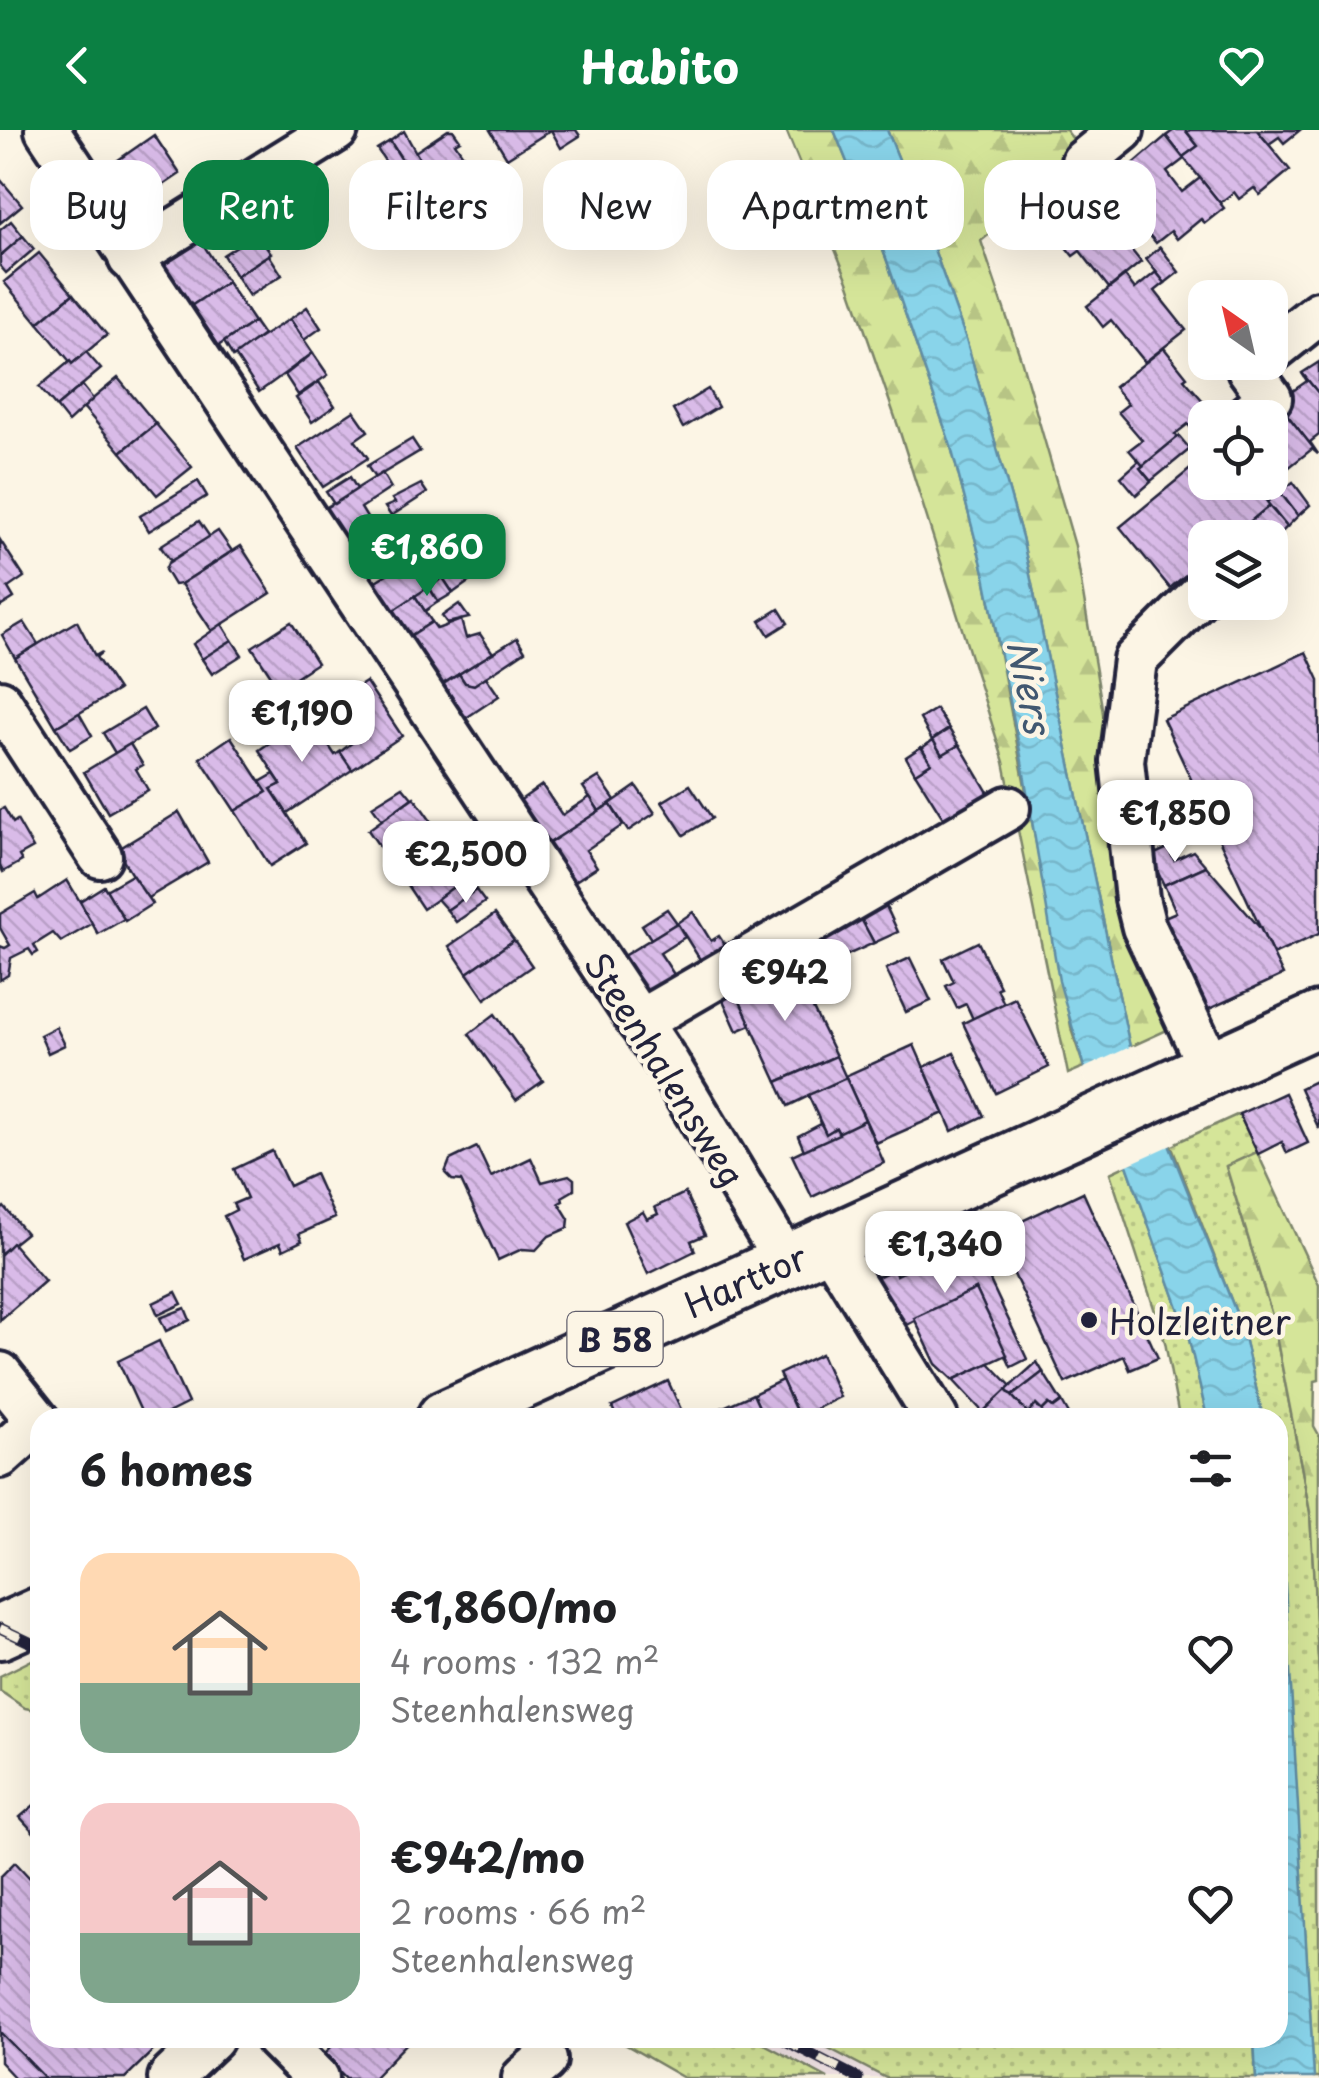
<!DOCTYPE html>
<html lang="en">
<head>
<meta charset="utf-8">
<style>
  :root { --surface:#fff; --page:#f2f2f2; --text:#202124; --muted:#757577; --accent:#0b8043 }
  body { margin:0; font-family:"Playpen Sans",sans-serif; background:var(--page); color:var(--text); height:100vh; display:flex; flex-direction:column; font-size:38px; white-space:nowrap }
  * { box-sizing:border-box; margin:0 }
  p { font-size:32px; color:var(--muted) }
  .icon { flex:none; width:55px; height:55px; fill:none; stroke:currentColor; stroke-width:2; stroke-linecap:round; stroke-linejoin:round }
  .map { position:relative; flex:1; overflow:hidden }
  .side { position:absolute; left:30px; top:1278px; width:1258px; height:640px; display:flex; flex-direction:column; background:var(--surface); border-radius:30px; box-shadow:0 10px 40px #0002 }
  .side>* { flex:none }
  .banner { position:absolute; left:30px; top:30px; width:1260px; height:90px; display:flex; gap:20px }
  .needle { width:65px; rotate:326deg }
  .buttons { position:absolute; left:1188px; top:150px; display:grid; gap:20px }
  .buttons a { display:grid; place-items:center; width:100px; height:100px; border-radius:20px; background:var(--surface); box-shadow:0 10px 40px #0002; font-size:50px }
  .price { position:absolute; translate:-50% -85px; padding:0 22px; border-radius:20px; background:#fff; color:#222; font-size:32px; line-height:65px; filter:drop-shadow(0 2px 5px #0008) }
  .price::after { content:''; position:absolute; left:50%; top:60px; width:30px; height:22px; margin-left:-15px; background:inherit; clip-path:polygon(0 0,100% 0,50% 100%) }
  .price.current { background:var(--accent); color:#fff }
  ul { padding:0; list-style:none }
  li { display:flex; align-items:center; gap:30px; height:250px; padding:0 50px }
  li span { display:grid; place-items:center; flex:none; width:280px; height:200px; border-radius:30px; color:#555 }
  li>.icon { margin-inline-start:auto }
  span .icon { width:120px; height:120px; fill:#fffc; stroke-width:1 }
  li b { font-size:42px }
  h2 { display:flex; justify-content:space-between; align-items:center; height:120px; padding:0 50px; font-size:42px }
  .tag { padding:0 35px; border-radius:30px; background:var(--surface); box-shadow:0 10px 40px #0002; font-size:35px; line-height:90px }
  .tag.current { background:var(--accent); color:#fff }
  header { display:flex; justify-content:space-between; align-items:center; height:130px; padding:0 50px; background:var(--accent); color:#fff; font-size:45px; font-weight:700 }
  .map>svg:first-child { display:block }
</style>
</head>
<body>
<header><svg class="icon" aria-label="back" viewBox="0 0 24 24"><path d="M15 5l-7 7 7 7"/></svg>Habito<svg class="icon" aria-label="heart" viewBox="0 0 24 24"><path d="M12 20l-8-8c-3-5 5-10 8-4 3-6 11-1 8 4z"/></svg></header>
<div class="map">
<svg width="1319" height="1948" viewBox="0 0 1319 1948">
  <defs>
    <pattern id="grass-dots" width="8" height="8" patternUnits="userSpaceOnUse" patternTransform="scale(2.5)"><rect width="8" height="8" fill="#d5e599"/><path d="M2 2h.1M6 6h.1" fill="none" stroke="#b7c485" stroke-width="1.8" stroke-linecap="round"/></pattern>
    <pattern id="forest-firs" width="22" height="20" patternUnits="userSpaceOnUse" patternTransform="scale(2.5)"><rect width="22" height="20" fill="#d5e599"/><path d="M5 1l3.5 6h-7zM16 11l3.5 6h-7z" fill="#b7c485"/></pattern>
    <pattern id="water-waves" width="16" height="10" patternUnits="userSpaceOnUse" patternTransform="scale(2.5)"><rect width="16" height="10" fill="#89d4ea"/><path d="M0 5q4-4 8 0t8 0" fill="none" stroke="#76b6ca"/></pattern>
    <pattern id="building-back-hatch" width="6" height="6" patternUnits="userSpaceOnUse" patternTransform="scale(2.5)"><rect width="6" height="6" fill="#d9bbe8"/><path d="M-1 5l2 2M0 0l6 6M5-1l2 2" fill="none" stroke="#baa0c8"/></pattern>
  </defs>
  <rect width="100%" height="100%" fill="#fcf5e5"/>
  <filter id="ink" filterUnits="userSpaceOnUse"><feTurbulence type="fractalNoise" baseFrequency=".01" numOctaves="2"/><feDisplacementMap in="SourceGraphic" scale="20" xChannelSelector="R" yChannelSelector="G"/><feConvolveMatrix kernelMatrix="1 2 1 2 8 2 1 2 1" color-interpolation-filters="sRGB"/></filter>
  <g filter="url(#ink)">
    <!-- built -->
    <polygon fill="#f2e4e6" points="753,1908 809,1908 886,1948 828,1948"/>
    <!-- grass -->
    <g fill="url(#grass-dots)" stroke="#7c846a" stroke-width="2.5">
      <polygon points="1239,984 1257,1022 1226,1037 1272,1185 1310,1382 1319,1544 1319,1948 1314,1948 1278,1366 1278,1288 1263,1287 1241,1195 1171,1015"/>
      <polygon points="1127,1035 1188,1205 1207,1287 1179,1287 1165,1212 1110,1043"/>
      <polygon points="34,1529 40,1533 40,1581 25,1578 0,1561 0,1546"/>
      <polygon points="614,1908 753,1908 828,1948 684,1948"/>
      <polygon points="809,1908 1254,1908 1256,1948 886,1948"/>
    </g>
    <!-- forest -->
    <g fill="url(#forest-firs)" stroke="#7c846a" stroke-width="2.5">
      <polygon points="786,0 834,0 886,128 950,313 985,446 1072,902 1084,937 1068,944 1004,632 898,296 848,151"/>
      <polygon points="887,0 1066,0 1086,26 981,111 1021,229 1075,416 1109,619 1178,895 1130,917 1022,407 966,209 924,91"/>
      <polygon points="1257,1022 1319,1155 1319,1250 1315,1251 1314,1296 1319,1305 1319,1544 1310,1382 1272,1185 1226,1036"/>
    </g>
    <!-- water -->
    <g fill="url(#water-waves)" stroke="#608da4" stroke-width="2.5">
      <polygon points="834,0 887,0 924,91 966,209 1022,407 1130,917 1241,1195 1263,1287 1207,1287 1188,1205 1127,1035 1084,937 1059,851 1021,626 985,446 950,313 886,128"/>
      <polygon points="1278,1366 1281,1387 1314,1948 1256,1948 1254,1908 1278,1908"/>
    </g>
    <!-- pier -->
    <polygon fill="#fcf5e5" points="1134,915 1176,1013 1123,1037 1080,940"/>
    <!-- building -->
    <g fill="url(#building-back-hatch)" stroke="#22223b" stroke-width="2.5">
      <polygon points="448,0 453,0 460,10 455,13 469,34 474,31 489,55 484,51 451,73 452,79 415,22"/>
      <polygon points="490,0 551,0 507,28"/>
      <polygon points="551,0 576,0 580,6 561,18"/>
      <polygon points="1174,0 1185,0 1198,16 1183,27 1166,6"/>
      <polygon points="1190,0 1257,0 1290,40 1260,65 1254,58 1239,69 1234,62 1220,73 1183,27 1198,16 1187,2"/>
      <polygon points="1257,0 1300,0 1284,13 1279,7 1269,14"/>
      <polygon points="404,1 419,28 406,36 390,11"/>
      <polygon points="154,5 180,44 134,75 108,37"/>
      <polygon points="1166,6 1184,29 1167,42 1182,62 1200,48 1224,78 1205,93 1201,89 1177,109 1171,101 1156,113 1109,55"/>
      <polygon points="390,11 405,35 393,43 377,19"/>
      <polygon points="1102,46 1146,100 1125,112 1141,132 1109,158 1080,121 1073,126 1045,91 1066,74 1067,76"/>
      <polygon points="0,49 22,75 0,93"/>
      <polygon points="1050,54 1066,74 1042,93 1027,73"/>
      <polygon points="11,91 23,106 0,126 0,100"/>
      <polygon points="257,103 271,123 236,146 223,125"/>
      <polygon points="23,106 34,119 6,143 0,136 0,126"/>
      <polygon points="201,111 227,152 191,176 164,135"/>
      <polygon points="1160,117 1179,142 1165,153 1146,129"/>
      <polygon points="39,123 73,164 38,193 4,152"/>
      <polygon points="269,125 282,145 249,166 236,146"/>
      <polygon points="1156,142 1165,153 1155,161 1186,200 1145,232 1111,190 1103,197 1087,176 1125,146 1135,159"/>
      <polygon points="227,152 254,192 218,216 191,176"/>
      <polygon points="73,164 107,205 72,234 38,193"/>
      <polygon points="307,177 321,198 304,210 290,189"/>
      <polygon points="290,189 313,223 259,262 234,224"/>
      <polygon points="254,192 263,205 233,227 224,212"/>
      <polygon points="1164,218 1187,247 1184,249 1211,280 1190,297 1188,294 1175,304 1178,307 1143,336 1129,320 1142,310 1118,282 1128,274 1114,257"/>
      <polygon points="86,222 101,239 56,277 39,257 70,231 72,234"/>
      <polygon points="313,223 328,245 298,265 285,245"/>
      <polygon points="1319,232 1319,264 1302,243"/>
      <polygon points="1302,243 1319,264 1319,305 1310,312 1318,324 1277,272 1307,251"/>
      <polygon points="118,248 156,294 121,322 83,277"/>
      <polygon points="319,252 335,276 312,292 296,268"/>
      <polygon points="82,255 93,269 68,292 56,277"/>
      <polygon points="708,259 718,277 683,298 673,280"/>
      <polygon points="1277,272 1318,324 1312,319 1283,342 1287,349 1270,328 1270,291"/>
      <polygon points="354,281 368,301 355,310 368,328 323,357 297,318"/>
      <polygon points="156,294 192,337 157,365 121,322"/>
      <polygon points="1179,306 1190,319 1151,351 1140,338"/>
      <polygon points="412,309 420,321 375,348 367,336"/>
      <polygon points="1205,327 1205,352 1251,352 1270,375 1231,408 1205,408 1205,429 1170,458 1120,397"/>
      <polygon points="1139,331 1143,336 1140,338 1151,352 1136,365 1121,347"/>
      <polygon points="382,343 391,358 361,378 369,391 333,414 314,385"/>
      <polygon points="350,347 357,359 334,374 326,362"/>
      <polygon points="198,351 207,366 149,401 140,386"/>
      <polygon points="1293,352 1310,375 1298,386 1280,362"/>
      <polygon points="421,354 427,363 391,386 385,377 395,373 392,369"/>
      <polygon points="1280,362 1298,386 1287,397 1267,372"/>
      <polygon points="1269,376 1287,397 1270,414 1270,408 1236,408 1234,405"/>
      <polygon points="199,391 210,407 171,431 160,416"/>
      <polygon points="413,398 422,414 358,453 340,425 377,403 386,416"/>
      <polygon points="218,401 232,421 181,454 174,455 165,440 168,433"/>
      <polygon points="468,408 480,425 464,435 453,417"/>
      <polygon points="0,410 24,447 8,458 14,468 0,477"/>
      <polygon points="241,416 271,463 212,501 181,454"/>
      <polygon points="453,417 464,434 382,488 363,459 414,427 424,436"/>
      <polygon points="464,434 473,449 453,463 443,448"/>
      <polygon points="443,448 453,463 438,472 429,457"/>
      <polygon points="429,457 438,472 425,481 415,466"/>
      <polygon points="415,466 432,492 399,513 382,488"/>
      <polygon points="459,474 469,488 447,493 442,486"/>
      <polygon points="779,479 788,493 769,505 760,491"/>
      <polygon points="461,490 466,508 480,504 493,523 431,561 399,513 432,492 437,499"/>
      <polygon points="77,491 95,526 102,522 96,527 118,560 56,597 15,528"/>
      <polygon points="24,492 38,514 15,528 2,505"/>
      <polygon points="291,492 317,533 279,558 252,517"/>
      <polygon points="222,494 232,510 202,529 193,514"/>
      <polygon points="517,508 525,521 474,555 465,553 459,544"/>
      <polygon points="232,510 242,525 212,544 202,529"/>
      <polygon points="1306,522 1319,550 1319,804 1273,825 1163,589"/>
      <polygon points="459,544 465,553 474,555 486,547 499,566 454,596 431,562"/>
      <polygon points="366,552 402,606 352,640 340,622 353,612 328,576"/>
      <polygon points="143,579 155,599 115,623 103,603"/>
      <polygon points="936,579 949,599 932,610 920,589"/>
      <polygon points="79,583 92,606 70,619 56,597"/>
      <polygon points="304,589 316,606 321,604 335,625 340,622 352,640 287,683 271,659 281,654 259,620"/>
      <polygon points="949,599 959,615 942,625 932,610"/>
      <polygon points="231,607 267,662 235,681 200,628"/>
      <polygon points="933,610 942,625 959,615 961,617 989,664 945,691 915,643 931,633 922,618"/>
      <polygon points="130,614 143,635 136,639 148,660 108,683 84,642"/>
      <polygon points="921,617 931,633 915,643 906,627"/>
      <polygon points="274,644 281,654 271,659 306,713 270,736 235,681 267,662 260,652"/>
      <polygon points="599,647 615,670 599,681 583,657"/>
      <polygon points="542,655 562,685 590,667 599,681 537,721 509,678"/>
      <polygon points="690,655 712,688 684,705 662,672"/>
      <polygon points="636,656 655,683 628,701 610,674"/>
      <polygon points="403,657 412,668 382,690 372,676"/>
      <polygon points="414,667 433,694 386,726 368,700"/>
      <polygon points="610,674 623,695 586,720 597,737 563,759 537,721"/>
      <polygon points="4,678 13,693 17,690 33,718 19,726 22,731 3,742 0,736 0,680"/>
      <polygon points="179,682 208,732 146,769 117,720"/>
      <polygon points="433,694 451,720 405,752 386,726"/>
      <polygon points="1168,718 1174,730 1193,721 1206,736 1164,755 1150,726"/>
      <polygon points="451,720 470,746 423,779 405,752"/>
      <polygon points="1206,736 1260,798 1283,845 1196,885 1153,792 1176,782 1164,755"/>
      <polygon points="132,745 152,774 125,791 106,760"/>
      <polygon points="467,747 476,760 447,780 437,769"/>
      <polygon points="67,750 93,793 61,812 53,803 34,815 38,822 33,825 29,819 11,828 8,845 0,850 0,816 5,818 10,815 0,798 0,784 35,763 38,769"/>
      <polygon points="104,756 124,789 98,804 80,771"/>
      <polygon points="476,760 485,772 456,792 447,780"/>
      <polygon points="879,761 898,802 874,813 854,776"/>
      <polygon points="854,776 874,813 799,847 784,816"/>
      <polygon points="667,779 677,793 651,809 642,795"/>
      <polygon points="693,782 711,811 719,806 731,824 706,839 677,793"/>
      <polygon points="495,784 514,810 467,843 449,816"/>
      <polygon points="677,793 685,807 660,823 681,855 643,879 612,833"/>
      <polygon points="514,810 532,836 485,869 467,843"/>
      <polygon points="978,812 1000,857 997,858 1004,874 973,889 966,874 957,878 946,856 954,852 943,829"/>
      <polygon points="910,828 931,871 906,882 886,839"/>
      <polygon points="791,833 836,926 777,952 736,863"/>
      <polygon points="736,863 751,895 737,901 723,870"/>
      <polygon points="1015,868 1049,937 996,963 963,893"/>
      <polygon points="495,884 543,951 516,970 469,904"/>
      <polygon points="56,897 65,915 48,923 40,905"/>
      <polygon points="914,915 944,983 876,1013 845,946"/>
      <polygon points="954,923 984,986 952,1001 924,937"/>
      <polygon points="836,926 846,948 788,976 777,952"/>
      <polygon points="846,948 865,990 839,1004 836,998 826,1004 808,965"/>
      <polygon points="1319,949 1319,999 1300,958"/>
      <polygon points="1285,963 1308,1013 1287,1023 1282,1012 1258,1024 1239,984"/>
      <polygon points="865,990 884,1033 812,1067 792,1025"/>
      <polygon points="821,994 826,1004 836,998 839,1004 804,1020 798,1006"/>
      <polygon points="477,1017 491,1047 531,1028 542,1052 569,1045 574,1049 574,1060 562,1067 563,1071 559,1073 569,1089 568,1098 549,1106 536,1120 522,1119 498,1130 461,1051 452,1050 445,1043 450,1030"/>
      <polygon points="272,1021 289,1056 315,1044 335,1088 299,1104 302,1111 283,1120 280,1113 244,1129 224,1086 236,1080 233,1074 247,1068 234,1039"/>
      <polygon points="1083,1062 1158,1228 1130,1240 1124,1226 1065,1253 995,1104"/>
      <polygon points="685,1063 705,1105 691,1111 695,1121 648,1144 624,1092 643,1082 647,1089 658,1084 655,1077"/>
      <polygon points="4,1077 26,1103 0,1124 0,1081"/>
      <polygon points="12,1113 45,1151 0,1190 0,1125"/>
      <polygon points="956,1117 971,1149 986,1142 1027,1229 1011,1237 976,1159 901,1198 871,1150 894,1139 896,1145"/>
      <polygon points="976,1159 1007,1225 953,1250 936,1234 914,1188"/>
      <polygon points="176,1162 182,1174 158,1185 153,1173"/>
      <polygon points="185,1178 190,1190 166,1201 160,1188"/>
      <polygon points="159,1211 188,1273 158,1288 144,1288 118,1231"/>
      <polygon points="821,1224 840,1267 799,1287 779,1244"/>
      <polygon points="1037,1232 1043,1242 1012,1266 1006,1260"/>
      <polygon points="989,1233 1011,1256 983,1282 953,1250"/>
      <polygon points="1043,1242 1062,1272 1054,1278 1049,1274 1042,1281 1036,1275 1028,1283 1012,1266"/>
      <polygon points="782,1250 799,1288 764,1288 753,1264"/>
      <polygon points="668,1251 685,1288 617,1288 612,1277"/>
      <polygon points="1006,1260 1012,1266 1032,1288 988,1288 983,1282"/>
      <polygon points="753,1264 764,1288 715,1288 712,1282"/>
      <polygon points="1062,1272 1071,1288 1032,1288 1028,1283 1036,1275 1042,1281 1049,1274 1054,1278"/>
      <polygon points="40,1670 40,1709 20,1687"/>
      <polygon points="15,1732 40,1759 40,1908 166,1908 125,1948 45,1948 0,1902 0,1747"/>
      <polygon points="0,1902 45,1948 15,1948 0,1932"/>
      <polygon points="340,1908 412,1908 373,1948 346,1948 323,1925"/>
    </g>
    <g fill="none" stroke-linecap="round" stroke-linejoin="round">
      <!-- minor casing -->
      <g stroke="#22223b" stroke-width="50">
        <g id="minor">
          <polyline points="47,0 667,933 785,1130"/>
          <polyline points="1083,32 1122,0"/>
          <polyline points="130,128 336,0"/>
          <polyline points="1270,222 1319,183"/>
          <polyline points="1245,288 1270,268 1249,239 1258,232"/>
          <polyline points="1205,460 1135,530 1122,631 1137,769 1144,797 1211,940"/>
          <polyline points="0,572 100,726"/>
          <polyline points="639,892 1008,678"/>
          <polyline points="828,1112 936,1288"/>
          <polyline points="0,1244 40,1294"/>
          <polyline points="0,1326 38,1292"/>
          <polyline points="277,1908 317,1948"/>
          <polyline points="170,1948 212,1908"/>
          <polyline points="524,1948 545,1930"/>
        </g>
      </g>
      <!-- major casing -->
      <g stroke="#22223b" stroke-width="60">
        <g id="major">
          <polyline points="444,1288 1319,889"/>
          <polyline points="0,1502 40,1484"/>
        </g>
      </g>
      <!-- minor -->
      <use href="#minor" stroke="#fcf5e5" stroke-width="42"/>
      <!-- major -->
      <use href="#major" stroke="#fcf5e5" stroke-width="52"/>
      <!-- rail casing -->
      <g stroke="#22223b" stroke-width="11">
        <g id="rail">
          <polyline points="0,1498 40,1517"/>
          <polyline points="780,1908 858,1948"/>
        </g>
      </g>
      <!-- rail -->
      <use href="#rail" stroke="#fcf5e5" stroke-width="8" stroke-dasharray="22" stroke-linecap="butt"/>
    </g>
  </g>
  <!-- markers -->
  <circle fill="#22223b" stroke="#fcf5e5" stroke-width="4" cx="1089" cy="1190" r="10"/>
  <g text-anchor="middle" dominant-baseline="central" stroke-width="9" stroke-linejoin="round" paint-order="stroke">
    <!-- shield labels -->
    <rect fill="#fcf5e5" stroke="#63616e" stroke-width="2.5" x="567.5" y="1182" width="95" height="54" rx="8"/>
    <g font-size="32" font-weight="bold" fill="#22223b">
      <text x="615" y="1209">B 58</text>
    </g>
    <!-- street labels -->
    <g font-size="35" fill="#22223b" stroke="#fcf5e5">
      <text transform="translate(666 939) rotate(58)">Steenhalensweg</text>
      <text transform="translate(745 1150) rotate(-24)">Harttor</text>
    </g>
    <!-- poi labels -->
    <g font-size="35" fill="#22223b" stroke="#fcf5e5" text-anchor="start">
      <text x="1109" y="1190">Holzleitner</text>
    </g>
    <!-- water labels -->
    <g font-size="38" font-style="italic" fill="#415770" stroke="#fcf5e5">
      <text transform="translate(1031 556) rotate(79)">Niers</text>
    </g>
  </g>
</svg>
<div class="buttons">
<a><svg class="needle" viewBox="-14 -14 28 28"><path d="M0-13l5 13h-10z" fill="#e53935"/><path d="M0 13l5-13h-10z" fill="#757577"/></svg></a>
<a><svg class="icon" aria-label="locate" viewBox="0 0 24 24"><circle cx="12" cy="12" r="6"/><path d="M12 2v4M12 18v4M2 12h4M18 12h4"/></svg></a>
<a><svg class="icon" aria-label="layers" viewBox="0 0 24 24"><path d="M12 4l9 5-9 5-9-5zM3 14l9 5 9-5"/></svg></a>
</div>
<b class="price current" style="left:427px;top:469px">€1,860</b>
<b class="price" style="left:302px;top:635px">€1,190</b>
<b class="price" style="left:1175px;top:735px">€1,850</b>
<b class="price" style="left:466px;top:776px">€2,500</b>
<b class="price" style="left:785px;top:894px">€942</b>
<b class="price" style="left:945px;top:1166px">€1,340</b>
<div class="banner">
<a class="tag">Buy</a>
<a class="tag current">Rent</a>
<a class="tag">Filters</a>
<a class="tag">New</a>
<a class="tag">Apartment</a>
<a class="tag">House</a>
</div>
<section class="side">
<h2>6 homes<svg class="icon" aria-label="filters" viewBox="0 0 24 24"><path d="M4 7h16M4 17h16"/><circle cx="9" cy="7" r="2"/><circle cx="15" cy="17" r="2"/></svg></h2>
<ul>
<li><span style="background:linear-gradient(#ffd9b3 65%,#7fa58c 0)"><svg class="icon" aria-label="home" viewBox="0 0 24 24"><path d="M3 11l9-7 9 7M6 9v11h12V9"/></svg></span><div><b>€1,860/mo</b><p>4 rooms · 132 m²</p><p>Steenhalensweg</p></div><svg class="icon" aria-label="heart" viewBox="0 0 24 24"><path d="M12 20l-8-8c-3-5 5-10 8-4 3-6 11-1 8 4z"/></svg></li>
<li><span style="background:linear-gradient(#f6c9c9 65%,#7fa58c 0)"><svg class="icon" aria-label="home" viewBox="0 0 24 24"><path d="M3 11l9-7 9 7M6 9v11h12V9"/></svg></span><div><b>€942/mo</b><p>2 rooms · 66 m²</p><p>Steenhalensweg</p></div><svg class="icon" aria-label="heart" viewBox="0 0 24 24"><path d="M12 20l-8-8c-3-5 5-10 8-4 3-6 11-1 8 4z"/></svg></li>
</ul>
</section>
</div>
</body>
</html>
